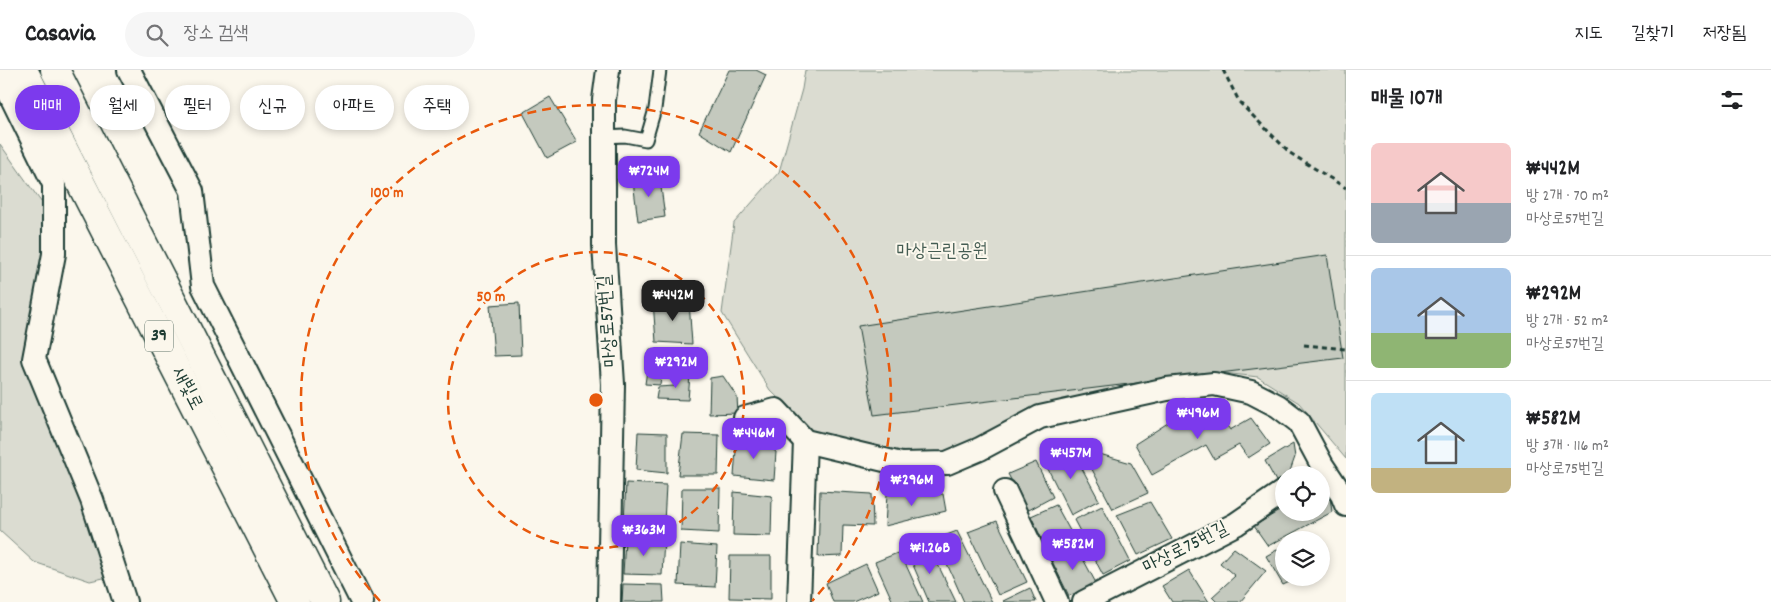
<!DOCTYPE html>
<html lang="ko">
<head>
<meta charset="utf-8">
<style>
  :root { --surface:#fff; --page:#f6f6f6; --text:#202124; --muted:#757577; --line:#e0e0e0; --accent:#7c3aed }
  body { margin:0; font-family:Dekko,"Poor Story",sans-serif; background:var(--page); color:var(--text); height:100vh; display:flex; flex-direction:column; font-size:19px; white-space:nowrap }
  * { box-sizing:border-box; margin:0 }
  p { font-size:16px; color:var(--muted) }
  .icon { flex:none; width:28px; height:28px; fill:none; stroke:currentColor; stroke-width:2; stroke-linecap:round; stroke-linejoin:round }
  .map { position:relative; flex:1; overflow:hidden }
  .drawer { display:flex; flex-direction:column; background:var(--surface); width:425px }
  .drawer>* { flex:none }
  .hud { position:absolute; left:15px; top:15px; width:475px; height:45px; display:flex; gap:10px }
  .controls { position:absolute; left:1275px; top:396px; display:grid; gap:10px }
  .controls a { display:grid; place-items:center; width:55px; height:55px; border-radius:50%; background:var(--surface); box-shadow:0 2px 8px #0003; font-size:25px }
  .price { position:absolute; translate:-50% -42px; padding:0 11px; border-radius:10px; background:var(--accent); color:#fff; font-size:16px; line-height:32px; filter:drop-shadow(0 1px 2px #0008) }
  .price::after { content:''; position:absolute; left:50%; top:30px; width:15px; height:11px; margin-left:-8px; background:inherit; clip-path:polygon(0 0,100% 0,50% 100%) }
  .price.current { background:#222; color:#fff }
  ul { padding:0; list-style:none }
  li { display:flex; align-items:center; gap:15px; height:125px; padding:0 25px }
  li+li { border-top:1px solid var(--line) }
  li span { display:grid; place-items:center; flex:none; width:140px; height:100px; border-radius:8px; color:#555 }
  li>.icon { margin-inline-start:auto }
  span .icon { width:60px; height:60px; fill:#fffc; stroke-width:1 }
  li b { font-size:21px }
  h2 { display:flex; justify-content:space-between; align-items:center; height:60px; padding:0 25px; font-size:21px }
  .pill { padding:0 18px; border-radius:22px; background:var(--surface); box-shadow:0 2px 8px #0003; font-size:18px; line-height:45px }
  .pill.current { background:var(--accent); color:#fff }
  header { display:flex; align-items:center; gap:30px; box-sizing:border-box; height:70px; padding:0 25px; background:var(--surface); border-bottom:1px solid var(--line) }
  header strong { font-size:24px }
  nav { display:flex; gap:28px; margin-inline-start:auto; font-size:18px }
  .search { width:350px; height:45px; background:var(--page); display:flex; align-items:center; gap:12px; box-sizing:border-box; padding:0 18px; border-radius:28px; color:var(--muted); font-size:19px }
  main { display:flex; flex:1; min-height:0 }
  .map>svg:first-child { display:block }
</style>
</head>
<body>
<header>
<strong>Casavia</strong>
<div class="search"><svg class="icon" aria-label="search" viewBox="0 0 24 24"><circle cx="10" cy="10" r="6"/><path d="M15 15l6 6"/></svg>장소 검색</div>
<nav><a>지도</a><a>길찾기</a><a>저장됨</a></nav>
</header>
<main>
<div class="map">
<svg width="1346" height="532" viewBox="0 0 1346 532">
  <rect width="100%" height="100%" fill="#fbf7ec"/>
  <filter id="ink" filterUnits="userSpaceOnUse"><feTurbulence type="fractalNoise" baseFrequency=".02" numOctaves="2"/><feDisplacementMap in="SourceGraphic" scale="10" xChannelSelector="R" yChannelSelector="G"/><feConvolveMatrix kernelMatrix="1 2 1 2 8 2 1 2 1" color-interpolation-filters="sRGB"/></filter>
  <g filter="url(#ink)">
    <!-- green -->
    <g fill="#dbdcd1" stroke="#7d8c82">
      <polygon points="805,0 1346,0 1346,389 1299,333 1258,307 1216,302 982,367 945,382 911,385 868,377 812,361 770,320 722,243 734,153 779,102 802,19"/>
      <polygon points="0,74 44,136 40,276 108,507 90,511 34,492 0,461"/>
    </g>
    <!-- building -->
    <g fill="#c4c9be" stroke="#1f3d34">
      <polygon points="729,0 756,0 766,5 731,82 699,62"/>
      <polygon points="550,27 577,72 547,88 523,43"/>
      <polygon points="659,102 665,147 638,151 633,111"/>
      <polygon points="1327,185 1343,288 874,345 858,256"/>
      <polygon points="653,231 689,232 692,274 656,272"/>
      <polygon points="519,233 521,285 494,286 490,235"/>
      <polygon points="650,280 677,283 677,299 662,297 660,315 645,314"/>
      <polygon points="676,304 690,305 688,330 656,329 658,317 675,316"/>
      <polygon points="723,306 737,327 738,343 709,344 710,308"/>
      <polygon points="1216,339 1230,360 1251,348 1270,374 1248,388 1239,375 1214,389 1206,375 1152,405 1135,374 1185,342 1193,354"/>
      <polygon points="638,362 667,363 667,403 636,400"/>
      <polygon points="683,364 719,365 718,405 678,405"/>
      <polygon points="737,367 761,370 776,382 774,410 734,406"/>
      <polygon points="1293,374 1295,387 1289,404 1284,405 1284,408 1277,413 1265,391"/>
      <polygon points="1070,376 1099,430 1071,445 1043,389"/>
      <polygon points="1096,383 1131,393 1148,423 1113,439 1086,388"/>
      <polygon points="1036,392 1053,427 1027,441 1008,404"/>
      <polygon points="626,413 666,415 664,453 624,452"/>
      <polygon points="682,418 720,418 719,463 681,461"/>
      <polygon points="820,421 872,424 873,456 843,455 842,486 818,487"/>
      <polygon points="734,422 772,426 771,466 733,465"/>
      <polygon points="1321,422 1330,427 1332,442 1268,476 1254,456 1284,438 1284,442 1321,442"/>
      <polygon points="887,424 943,424 946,441 885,456"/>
      <polygon points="1150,432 1172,469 1138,485 1117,445"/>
      <polygon points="1056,435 1074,468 1047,480 1031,446"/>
      <polygon points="1102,436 1130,491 1103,505 1074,450"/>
      <polygon points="997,451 1027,512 998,525 968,462"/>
      <polygon points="957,461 992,532 964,532 936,469"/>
      <polygon points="664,468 662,505 623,504 625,469"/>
      <polygon points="927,472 956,532 929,532 907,481"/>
      <polygon points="680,474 717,477 715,517 678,515"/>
      <polygon points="1076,476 1096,513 1069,526 1050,487"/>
      <polygon points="1284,476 1284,508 1298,508 1283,515 1266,486"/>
      <polygon points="1234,478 1266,501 1240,532 1217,532 1212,527 1235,506 1220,493"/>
      <polygon points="900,482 923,532 893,532 875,492"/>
      <polygon points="730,486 771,486 771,529 729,528"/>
      <polygon points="866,494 878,521 853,532 833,532 826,513"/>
      <polygon points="1189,500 1209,532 1172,532 1162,516"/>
      <polygon points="623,514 663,515 664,532 622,532"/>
      <polygon points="1030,518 1036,532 1004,532 1003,531"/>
    </g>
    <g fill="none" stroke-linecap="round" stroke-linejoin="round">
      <!-- service casing -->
      <g stroke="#1f3d34" stroke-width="15">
        <polyline id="service" points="604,67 625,66 646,70 655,39 660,0"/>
      </g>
      <!-- minor casing -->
      <g stroke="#1f3d34" stroke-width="26">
        <g id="minor">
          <polyline points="129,0 192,121 203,216 362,532"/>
          <polyline points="608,0 604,30 604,175 613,314 609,532"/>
          <polyline points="0,4 54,114 54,184 34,289 92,430 125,532"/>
          <polyline points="745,348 776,340 805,371 901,394 947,393 980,379 1040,347 1167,319 1214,314 1251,322 1278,336 1299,352 1322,395 1342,425 1346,435"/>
          <polyline points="1005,421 1057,532"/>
          <polyline points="799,532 805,371"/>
          <polyline points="1084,532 1236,454 1284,421"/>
        </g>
      </g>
      <!-- trunk casing -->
      <g stroke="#1f3d34" stroke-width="31">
        <g id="trunk">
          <polyline points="23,0 295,532"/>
          <polyline points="55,0 325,532"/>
        </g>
      </g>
      <!-- path -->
      <g stroke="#1f3d34" stroke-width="3" stroke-dasharray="5 4" stroke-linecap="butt">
        <polyline points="1223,0 1240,33 1290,83 1346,118"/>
        <polyline points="1304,275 1346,279"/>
      </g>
      <!-- service -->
      <use href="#service" stroke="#fbf7ec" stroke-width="11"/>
      <!-- minor -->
      <use href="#minor" stroke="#fbf7ec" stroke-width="22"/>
      <!-- trunk -->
      <use href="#trunk" stroke="#fbf7ec" stroke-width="28"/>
    </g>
  </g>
  <!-- distance rings -->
  <g fill="none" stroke="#e8590c" stroke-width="2.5" stroke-dasharray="9 6">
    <circle cx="596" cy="330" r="148"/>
    <path d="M380 531A295 295 0 1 1 812 531"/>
  </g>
  <g text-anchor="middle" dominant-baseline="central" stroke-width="4" stroke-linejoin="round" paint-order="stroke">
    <!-- shield labels -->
    <rect fill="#fbf7ec" stroke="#61756b" stroke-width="1" x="145" y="250.5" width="28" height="31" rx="4"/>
    <g font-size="18" font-weight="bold" fill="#1f3d34">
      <text x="159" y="266">39</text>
    </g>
    <!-- park labels -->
    <g font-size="19" fill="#455d53" stroke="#fbf7ec">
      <text x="942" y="182">마상근린공원</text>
    </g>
    <!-- street labels -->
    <g font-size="19" fill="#1f3d34" stroke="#fbf7ec">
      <text transform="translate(609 251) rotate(-94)">마상로57번길</text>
      <text transform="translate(186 319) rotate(63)">새빛로</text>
      <text transform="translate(1186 479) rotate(-27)">마상로75번길</text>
    </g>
  </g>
  <circle cx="596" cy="330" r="8" fill="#e8590c" stroke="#fbf7ec" stroke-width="2.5"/>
  <g font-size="15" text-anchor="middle" font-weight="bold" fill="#e8590c" stroke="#fbf7ec" stroke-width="4" stroke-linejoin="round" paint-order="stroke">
    <text x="387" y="127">100 m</text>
    <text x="491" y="231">50 m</text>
  </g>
</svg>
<div class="controls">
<a><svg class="icon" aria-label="locate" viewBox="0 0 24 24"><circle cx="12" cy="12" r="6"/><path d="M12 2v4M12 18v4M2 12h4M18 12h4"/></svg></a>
<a><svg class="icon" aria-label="layers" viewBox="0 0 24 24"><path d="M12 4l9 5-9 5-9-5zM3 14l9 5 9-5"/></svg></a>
</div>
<b class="price" style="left:649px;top:128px">₩724M</b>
<b class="price current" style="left:673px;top:252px">₩442M</b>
<b class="price" style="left:676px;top:319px">₩292M</b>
<b class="price" style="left:1198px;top:370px">₩496M</b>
<b class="price" style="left:754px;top:390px">₩446M</b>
<b class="price" style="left:1071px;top:410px">₩457M</b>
<b class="price" style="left:912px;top:437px">₩296M</b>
<b class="price" style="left:644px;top:487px">₩363M</b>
<b class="price" style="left:1073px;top:501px">₩582M</b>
<b class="price" style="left:930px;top:505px">₩1.26B</b>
<div class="hud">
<a class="pill current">매매</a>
<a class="pill">월세</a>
<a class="pill">필터</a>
<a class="pill">신규</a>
<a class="pill">아파트</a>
<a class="pill">주택</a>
</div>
</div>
<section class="drawer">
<h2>매물 10개<svg class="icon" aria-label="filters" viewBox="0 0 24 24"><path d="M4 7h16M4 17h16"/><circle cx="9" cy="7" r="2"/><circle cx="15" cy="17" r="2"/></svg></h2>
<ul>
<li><span style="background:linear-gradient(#f6c9c9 60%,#9aa5b1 0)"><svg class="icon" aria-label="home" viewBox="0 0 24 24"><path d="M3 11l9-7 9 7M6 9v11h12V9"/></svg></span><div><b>₩442M</b><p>방 2개 · 70 m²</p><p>마상로57번길</p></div></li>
<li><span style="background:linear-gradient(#a9c7e8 65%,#8fb573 0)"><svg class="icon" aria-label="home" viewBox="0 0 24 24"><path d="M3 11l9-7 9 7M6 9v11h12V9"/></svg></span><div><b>₩292M</b><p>방 2개 · 52 m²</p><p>마상로57번길</p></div></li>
<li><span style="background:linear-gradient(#bfe0f5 75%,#c2b280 0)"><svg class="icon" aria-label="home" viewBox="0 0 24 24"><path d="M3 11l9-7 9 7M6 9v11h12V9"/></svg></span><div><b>₩582M</b><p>방 3개 · 116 m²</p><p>마상로75번길</p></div></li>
</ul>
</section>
</main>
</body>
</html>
